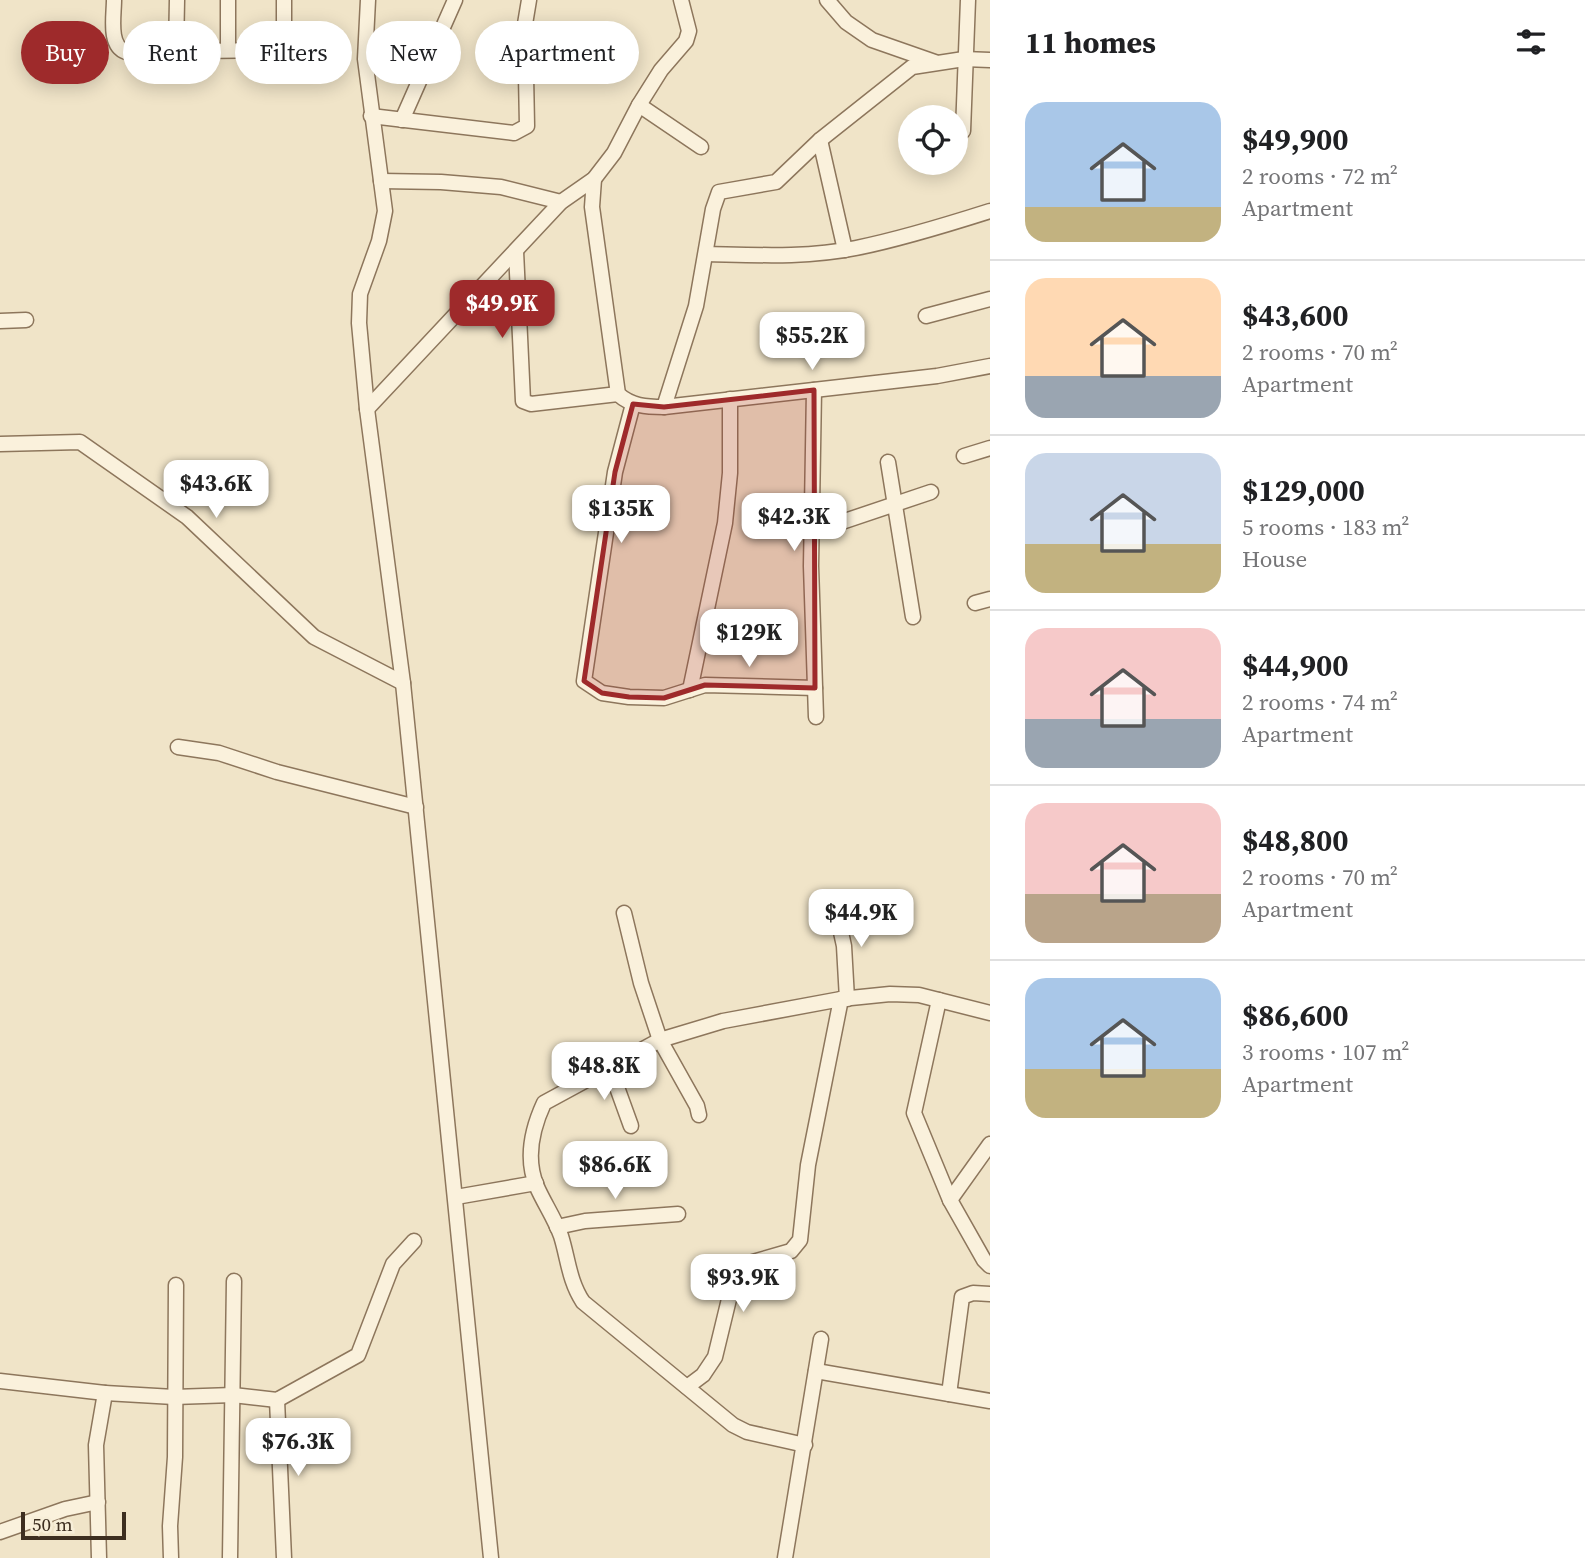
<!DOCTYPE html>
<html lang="en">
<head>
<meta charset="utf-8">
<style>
  :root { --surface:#fff; --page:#f2f2f2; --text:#202124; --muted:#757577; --line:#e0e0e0; --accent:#9e2a2b }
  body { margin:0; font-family:"Source Serif 4",serif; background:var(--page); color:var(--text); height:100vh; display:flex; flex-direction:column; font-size:26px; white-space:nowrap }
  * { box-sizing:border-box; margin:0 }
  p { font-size:23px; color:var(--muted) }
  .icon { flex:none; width:38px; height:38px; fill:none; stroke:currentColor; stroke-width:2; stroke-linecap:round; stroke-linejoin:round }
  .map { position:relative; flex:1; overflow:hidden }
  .details { display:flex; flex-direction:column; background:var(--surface); width:595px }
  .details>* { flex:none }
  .top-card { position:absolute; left:21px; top:21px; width:665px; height:63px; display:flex; gap:14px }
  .fabs { position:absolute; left:898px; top:105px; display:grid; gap:14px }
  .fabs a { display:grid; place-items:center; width:70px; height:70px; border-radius:50%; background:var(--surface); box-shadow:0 4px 18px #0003; font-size:35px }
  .scale { position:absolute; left:21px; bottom:18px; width:105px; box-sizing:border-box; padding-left:7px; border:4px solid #3d2e20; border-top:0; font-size:19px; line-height:24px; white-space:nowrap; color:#3d2e20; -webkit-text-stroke:5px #f7eed8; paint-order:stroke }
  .price { position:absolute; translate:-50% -60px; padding:0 16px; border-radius:14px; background:#fff; color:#222; font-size:23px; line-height:46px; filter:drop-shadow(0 2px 4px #0008) }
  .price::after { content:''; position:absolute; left:50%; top:42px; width:21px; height:16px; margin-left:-10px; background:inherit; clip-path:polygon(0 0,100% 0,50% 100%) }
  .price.current { background:var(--accent); color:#fff }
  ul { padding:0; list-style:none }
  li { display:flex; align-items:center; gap:21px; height:175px; padding:0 35px }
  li+li { border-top:2px solid var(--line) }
  li span { display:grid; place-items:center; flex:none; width:196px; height:140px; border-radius:21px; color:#555 }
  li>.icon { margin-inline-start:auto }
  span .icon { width:84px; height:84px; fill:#fffc; stroke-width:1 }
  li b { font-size:30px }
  h2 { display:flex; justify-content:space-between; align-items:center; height:84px; padding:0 35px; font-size:30px }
  .tag { padding:0 24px; border-radius:32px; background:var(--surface); box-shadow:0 4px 18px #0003; font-size:24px; line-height:63px }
  .tag.current { background:var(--accent); color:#fff }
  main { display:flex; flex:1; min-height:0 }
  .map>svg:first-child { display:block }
</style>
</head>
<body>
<main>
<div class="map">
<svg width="990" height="1558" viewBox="0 0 990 1558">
  <rect width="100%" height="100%" fill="#f0e4c8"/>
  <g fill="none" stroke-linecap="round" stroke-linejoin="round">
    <!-- minor casing -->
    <g stroke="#8d765c" stroke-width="17">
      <g id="minor">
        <path d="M114 0C114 16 108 46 126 52L276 50 282 47 284 42V0"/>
        <polyline points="368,0 365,59 385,211 379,241 360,294 359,323 367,409 403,683 491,1558"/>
        <polyline points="827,0 846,22 872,40 935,62"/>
        <polyline points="228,50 228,0"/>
        <polyline points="176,51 177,0"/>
        <polyline points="639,105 701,147"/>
        <polyline points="371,116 514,133 527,126 525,24 529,0"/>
        <polyline points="402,120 455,0"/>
        <polyline points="963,131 968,0"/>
        <polyline points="820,140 845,250"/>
        <path d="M594 179 592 207 618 394C631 406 646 407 664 407L937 376 990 366"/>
        <polyline points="381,181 441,182 501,187 561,202"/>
        <polyline points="516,251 523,401 531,404 618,394"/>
        <path d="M706 254C756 255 807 258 856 248 901 239 946 225 990 211"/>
        <polyline points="926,316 990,299"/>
        <polyline points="0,321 26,320"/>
        <polyline points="814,390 811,566 816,717"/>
        <polyline points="633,404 615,472 584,681 602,693 629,697 664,698 705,685 815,688"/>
        <polyline points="664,407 696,306 713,209 719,192 776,182 820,140 912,67 964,59 990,60"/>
        <polyline points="367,409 561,202 594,179 614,153 639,105 661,70 686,41 689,31 681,0"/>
        <polyline points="0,444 80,442 187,517 314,637 403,683"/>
        <polyline points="964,456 990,448"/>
        <polyline points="888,462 913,617"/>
        <polyline points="812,532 931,492"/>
        <polyline points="975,603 990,599"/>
        <polyline points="690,690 725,523 730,473 730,399"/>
        <polyline points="178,747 219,753 277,772 416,807"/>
        <polyline points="835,905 844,946 847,999"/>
        <polyline points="624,913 641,983 660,1040 697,1106 699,1115"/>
        <polyline points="939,1000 914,1113 950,1200 984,1260 990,1266"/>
        <polyline points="610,1068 631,1126"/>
        <polyline points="456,1197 536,1183"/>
        <polyline points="950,1200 990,1144"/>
        <polyline points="557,1227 585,1221 678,1214"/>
        <polyline points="816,1371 990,1401"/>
        <polyline points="0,1381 105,1393 96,1445 99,1558"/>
        <polyline points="687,1387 703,1375 715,1357 730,1295 744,1269 753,1262 791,1251 800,1240 808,1165 841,999"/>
        <polyline points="105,1393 174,1397 233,1395 277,1400 358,1355 393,1264 414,1241"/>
        <polyline points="949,1394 962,1297 973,1293 990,1294"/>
        <polyline points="277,1400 284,1558"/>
        <path d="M805 1445 747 1432 733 1425 583 1302C569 1281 568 1258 561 1236 555 1219 544 1203 537 1187 525 1159 532 1129 544 1103L660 1040 723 1021 841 999 890 994 919 995 990 1013"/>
        <polyline points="0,1532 65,1509 98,1502"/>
        <polyline points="171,1558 170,1526 175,1457 176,1285"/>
        <polyline points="230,1558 234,1281"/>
        <polyline points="785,1558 821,1339"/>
      </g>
    </g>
    <!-- minor -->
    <use href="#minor" stroke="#faf1dc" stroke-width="14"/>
  </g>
  <!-- marked area -->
  <path fill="#9e2a2b" fill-opacity="0.2" stroke="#9e2a2b" stroke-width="5" stroke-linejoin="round" d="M814 390 815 688 705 685 664 698 629 697 602 693 584 681 615 472 633 404 664 407Z"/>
</svg>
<div class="fabs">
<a><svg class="icon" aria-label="locate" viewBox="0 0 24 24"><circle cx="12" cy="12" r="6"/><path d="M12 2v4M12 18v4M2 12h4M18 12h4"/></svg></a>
</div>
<div class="scale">50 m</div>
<b class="price current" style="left:502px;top:340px">$49.9K</b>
<b class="price" style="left:812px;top:372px">$55.2K</b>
<b class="price" style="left:216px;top:520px">$43.6K</b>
<b class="price" style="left:621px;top:545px">$135K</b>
<b class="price" style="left:794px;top:553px">$42.3K</b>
<b class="price" style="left:749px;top:669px">$129K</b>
<b class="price" style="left:861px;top:949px">$44.9K</b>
<b class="price" style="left:604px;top:1102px">$48.8K</b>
<b class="price" style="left:615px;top:1201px">$86.6K</b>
<b class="price" style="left:743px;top:1314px">$93.9K</b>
<b class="price" style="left:298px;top:1478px">$76.3K</b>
<div class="top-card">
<a class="tag current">Buy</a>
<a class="tag">Rent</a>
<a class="tag">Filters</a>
<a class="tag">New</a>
<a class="tag">Apartment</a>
</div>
</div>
<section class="details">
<h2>11 homes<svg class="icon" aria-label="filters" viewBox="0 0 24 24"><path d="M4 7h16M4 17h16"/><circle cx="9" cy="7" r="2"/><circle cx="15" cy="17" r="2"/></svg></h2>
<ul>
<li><span style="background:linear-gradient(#a9c7e8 75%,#c2b280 0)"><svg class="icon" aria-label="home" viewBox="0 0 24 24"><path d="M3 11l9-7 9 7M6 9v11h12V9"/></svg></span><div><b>$49,900</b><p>2 rooms · 72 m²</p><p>Apartment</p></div></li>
<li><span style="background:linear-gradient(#ffd9b3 70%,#9aa5b1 0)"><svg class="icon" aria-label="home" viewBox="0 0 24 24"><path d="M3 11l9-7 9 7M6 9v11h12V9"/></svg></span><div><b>$43,600</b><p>2 rooms · 70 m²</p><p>Apartment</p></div></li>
<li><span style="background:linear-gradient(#c9d6e8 65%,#c2b280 0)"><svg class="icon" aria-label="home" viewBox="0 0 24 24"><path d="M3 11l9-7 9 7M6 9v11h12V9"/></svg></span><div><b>$129,000</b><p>5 rooms · 183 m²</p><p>House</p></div></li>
<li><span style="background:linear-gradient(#f6c9c9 65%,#9aa5b1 0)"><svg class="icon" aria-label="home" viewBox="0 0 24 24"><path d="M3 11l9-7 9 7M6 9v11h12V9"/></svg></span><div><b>$44,900</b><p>2 rooms · 74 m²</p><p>Apartment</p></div></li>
<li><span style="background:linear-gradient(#f6c9c9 65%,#b9a48a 0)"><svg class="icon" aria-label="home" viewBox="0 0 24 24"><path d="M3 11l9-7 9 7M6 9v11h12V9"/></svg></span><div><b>$48,800</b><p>2 rooms · 70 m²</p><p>Apartment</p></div></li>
<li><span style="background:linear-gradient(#a9c7e8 65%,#c2b280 0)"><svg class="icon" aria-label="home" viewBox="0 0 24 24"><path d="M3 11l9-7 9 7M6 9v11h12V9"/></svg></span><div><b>$86,600</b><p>3 rooms · 107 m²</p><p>Apartment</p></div></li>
</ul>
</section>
</main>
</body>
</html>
